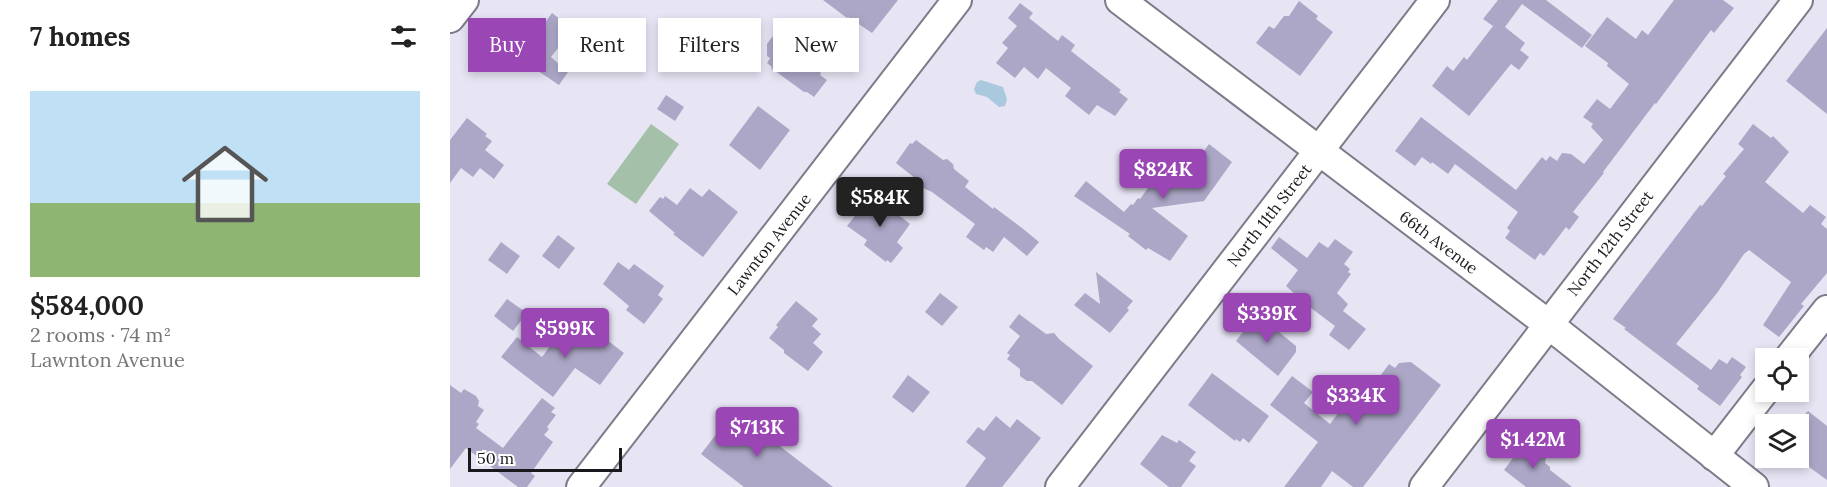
<!DOCTYPE html>
<html lang="en">
<head>
<meta charset="utf-8">
<style>
  :root { --surface:#fff; --page:#f6f6f6; --text:#222; --muted:#767676; --line:#e0e0e0; --accent:#9a46b4 }
  body { margin:0; font-family:Lora,serif; background:var(--page); color:var(--text); height:100vh; display:flex; flex-direction:column; font-size:22px; white-space:nowrap }
  * { box-sizing:border-box; margin:0 }
  p { font-size:20px; color:var(--muted) }
  .icon { flex:none; width:33px; height:33px; fill:none; stroke:currentColor; stroke-width:2; stroke-linecap:round; stroke-linejoin:round }
  .map { position:relative; flex:1; overflow:hidden }
  .side { display:flex; flex-direction:column; background:var(--surface); width:450px }
  .side>* { flex:none }
  .banner { position:absolute; left:18px; top:18px; width:570px; height:54px; display:flex; gap:12px }
  .controls { position:absolute; left:1305px; top:348px; display:grid; gap:12px }
  .controls a { display:grid; place-items:center; width:54px; height:54px; border-radius:0px; background:var(--surface); box-shadow:0 3px 9px #0003; font-size:30px }
  .scale { position:absolute; left:18px; bottom:15px; width:154px; box-sizing:border-box; padding-left:6px; border:3px solid #19181d; border-top:0; font-size:16px; line-height:21px; white-space:nowrap; color:#19181d; -webkit-text-stroke:4px #fff; paint-order:stroke }
  .price { position:absolute; translate:-50% -51px; padding:0 14px; border-radius:6px; background:var(--accent); color:#fff; font-size:20px; line-height:39px; filter:drop-shadow(0 2px 3px #0008) }
  .price::after { content:''; position:absolute; left:50%; top:36px; width:18px; height:14px; margin-left:-9px; background:inherit; clip-path:polygon(0 0,100% 0,50% 100%) }
  .price.active { background:#222; color:#fff }
  ul { padding:0; list-style:none }
  li { display:grid; align-content:center; gap:12px; height:318px; padding:0 30px }
  li+li { border-top:2px solid var(--line) }
  li span { display:grid; place-items:center; height:186px; border-radius:0px; color:#555 }
  li>.icon { margin-inline-start:auto }
  span .icon { width:108px; height:108px; fill:#fffc; stroke-width:1 }
  li b { font-size:26px }
  h2 { display:flex; justify-content:space-between; align-items:center; height:72px; padding:0 30px; font-size:26px }
  .tag { padding:0 21px; border-radius:0px; background:var(--surface); box-shadow:0 3px 9px #0003; font-size:21px; line-height:54px }
  .tag.active { background:var(--accent); color:#fff }
  main { display:flex; flex:1; min-height:0 }
  .map>svg:first-child { display:block }
</style>
</head>
<body>
<main>
<section class="side">
<h2>7 homes<svg class="icon" aria-label="filters" viewBox="0 0 24 24"><path d="M4 7h16M4 17h16"/><circle cx="9" cy="7" r="2"/><circle cx="15" cy="17" r="2"/></svg></h2>
<ul>
<li><span style="background:linear-gradient(#bfe0f5 60%,#8fb573 0)"><svg class="icon" aria-label="home" viewBox="0 0 24 24"><path d="M3 11l9-7 9 7M6 9v11h12V9"/></svg></span><div><b>$584,000</b><p>2 rooms · 74 m²</p><p>Lawnton Avenue</p></div></li>
</ul>
</section>
<div class="map">
<svg width="1377" height="487" viewBox="0 0 1377 487">
  <rect width="100%" height="100%" fill="#e7e5f4"/>
  <!-- green -->
  <polygon fill="#a5c0a9" points="201,124 229,144 186,204 157,184"/>
  <!-- water -->
  <polygon fill="#aac9df" points="531,80 553,87 557,99 555,106 549,107 537,97 526,94 524,89 527,82"/>
  <!-- building -->
  <g fill="#aca7c6">
    <polygon points="373,0 448,0 422,33 398,17 397,18"/>
    <polygon points="1048,0 1096,0 1142,35 1132,48 1072,4 1055,27 1075,43 1070,50 1079,57 1069,70 1061,64 1019,116 982,86 997,66 1003,71 1014,57 1017,60 1043,26 1033,19"/>
    <polygon points="1224,0 1273,0 1284,8 1264,33 1261,30 1206,104 1205,103 1153,172 1154,173 1123,212 1129,217 1119,230 1116,227 1094,256 1090,253 1085,260 1055,238 1060,231 1057,228 1068,212 1005,164 998,174 982,162 981,164 972,157 965,166 945,151 971,117 1066,190 1092,157 1096,161 1100,156 1107,161 1112,153 1121,154 1134,164 1153,140 1141,127 1143,124 1133,117 1147,99 1160,109 1179,84 1157,66 1158,63 1135,46 1157,17 1186,39 1192,30 1198,35"/>
    <polygon points="849,1 868,16 866,19 883,32 850,76 806,43 819,26 824,29 834,16 839,16"/>
    <polygon points="570,3 583,13 579,18 608,41 612,35 625,45 621,51 671,90 669,92 678,99 665,116 647,105 639,115 615,96 621,88 596,68 588,79 574,67 565,78 546,63 558,48 552,43 567,26 558,18"/>
    <polygon points="102,13 118,25 112,33 116,38 101,57 118,72 109,85 76,63 68,55 94,20 96,21"/>
    <polygon points="272,24 286,35 274,51 259,39"/>
    <polygon points="1377,28 1377,114 1336,81"/>
    <polygon points="329,36 357,55 353,60 371,73 370,75 377,80 364,97 357,92 354,92 321,68 322,67 317,63 320,58 317,56 317,44 322,37"/>
    <polygon points="216,95 234,107 225,121 207,109"/>
    <polygon points="308,106 340,130 310,170 279,145"/>
    <polygon points="17,118 37,134 35,136 42,141 35,150 54,165 44,179 30,168 23,177 11,168 0,183 0,140"/>
    <polygon points="1303,124 1321,138 1323,136 1339,152 1315,182 1353,213 1360,205 1376,217 1371,224 1377,229 1377,273 1351,304 1354,306 1329,337 1313,325 1341,282 1299,250 1294,254 1267,293 1226,344 1261,370 1269,359 1277,364 1282,357 1296,367 1290,375 1292,377 1270,406 1247,389 1249,386 1174,329 1176,328 1163,319 1250,205 1252,206 1276,176 1273,174 1294,149 1288,144"/>
    <polygon points="466,140 493,160 497,159 503,164 504,169 519,181 515,187 543,209 544,207 572,228 589,242 577,256 554,237 543,252 536,247 534,250 516,237 525,224 482,192 473,188 471,183 446,163 460,143 462,144"/>
    <polygon points="759,144 782,162 754,201 702,208 738,236 720,261 698,248 696,250 678,236 680,234 624,196 636,181 674,212 681,204 683,205 688,198 690,199 726,150 742,162 752,149 754,151"/>
    <polygon points="240,188 252,197 259,189 288,212 253,257 223,234 225,233 199,211 210,197 213,199 215,196 227,205"/>
    <polygon points="422,194 460,224 447,242 453,248 441,263 437,260 436,262 414,245 417,240 397,226"/>
    <polygon points="108,235 125,248 109,269 92,256"/>
    <polygon points="829,237 857,258 869,242 878,248 885,239 903,252 894,264 900,269 898,272 901,274 887,293 898,304 893,311 916,329 899,350 879,335 885,326 845,296 846,295 836,286 848,270 821,248"/>
    <polygon points="51,242 70,256 57,274 38,260"/>
    <polygon points="168,262 179,270 184,264 214,286 208,295 213,299 194,324 176,310 179,306 153,284"/>
    <polygon points="646,272 683,301 677,308 679,310 660,333 624,305 635,293 650,304"/>
    <polygon points="490,293 508,307 492,326 475,312"/>
    <polygon points="57,299 77,313 63,331 44,316"/>
    <polygon points="346,301 368,319 362,326 371,334 363,343 373,352 358,371 334,353 334,350 319,338 328,327 326,325"/>
    <polygon points="809,311 827,325 824,328 846,346 846,352 828,376 786,341"/>
    <polygon points="569,314 596,334 604,333 610,340 643,366 612,405 582,381 577,381 570,376 570,369 557,359 560,355 557,353 570,336 559,327"/>
    <polygon points="126,327 135,334 137,331 146,338 149,334 174,353 150,385 125,368 103,397 51,357 67,337 92,357 112,330 119,336"/>
    <polygon points="961,362 991,385 913,487 903,487 882,471 871,487 834,487 868,442 820,405 842,376 863,392 854,403 880,424 898,400 900,401 902,398 914,407 932,382 928,379 939,364 945,368 949,363"/>
    <polygon points="762,373 819,416 799,443 793,438 790,442 786,439 785,441 738,405"/>
    <polygon points="458,375 480,392 463,413 442,397"/>
    <polygon points="0,385 11,393 14,389 26,396 29,401 28,406 34,410 26,422 29,424 26,428 53,448 92,398 105,408 101,412 106,415 97,427 99,429 94,435 103,442 81,473 85,476 77,487 68,487 16,448 0,469"/>
    <polygon points="284,411 383,487 294,487 251,454"/>
    <polygon points="1358,411 1377,426 1377,480 1348,459 1348,422"/>
    <polygon points="546,416 560,428 567,419 591,438 552,487 515,487 536,458 516,442 528,427 534,431"/>
    <polygon points="712,435 727,443 729,440 746,452 739,461 746,466 731,487 719,487 690,464"/>
    <polygon points="1075,442 1096,458 1095,463 1100,467 1100,470 1122,487 1076,487 1054,470"/>
  </g>
  <g fill="none" stroke-linecap="round" stroke-linejoin="round">
    <!-- minor casing -->
    <g stroke="#7e7b89" stroke-width="32">
      <g id="minor">
        <polyline points="670,0 1098,324 1304,487"/>
        <polyline points="0,18 14,0"/>
        <polyline points="1339,358 1377,310"/>
        <polyline points="1264,456 1316,389"/>
        <polyline points="131,487 507,0"/>
        <polyline points="610,487 985,0"/>
        <polyline points="974,487 1348,0"/>
      </g>
    </g>
    <!-- minor -->
    <use href="#minor" stroke="#fff" stroke-width="28"/>
  </g>
  <g text-anchor="middle" dominant-baseline="central" stroke-width="4.5" stroke-linejoin="round" paint-order="stroke">
    <!-- street labels -->
    <g font-size="16" fill="#19181d" stroke="#fff">
      <text transform="translate(819 215) rotate(-52)">North 11th Street</text>
      <text transform="translate(989 242) rotate(37)">66th Avenue</text>
      <text transform="translate(1160 243) rotate(-52)">North 12th Street</text>
      <text transform="translate(319 244) rotate(-52)">Lawnton Avenue</text>
    </g>
  </g>
</svg>
<div class="controls">
<a><svg class="icon" aria-label="locate" viewBox="0 0 24 24"><circle cx="12" cy="12" r="6"/><path d="M12 2v4M12 18v4M2 12h4M18 12h4"/></svg></a>
<a><svg class="icon" aria-label="layers" viewBox="0 0 24 24"><path d="M12 4l9 5-9 5-9-5zM3 14l9 5 9-5"/></svg></a>
</div>
<div class="scale">50 m</div>
<b class="price" style="left:713px;top:200px">$824K</b>
<b class="price active" style="left:430px;top:228px">$584K</b>
<b class="price" style="left:817px;top:344px">$339K</b>
<b class="price" style="left:115px;top:359px">$599K</b>
<b class="price" style="left:906px;top:426px">$334K</b>
<b class="price" style="left:307px;top:458px">$713K</b>
<b class="price" style="left:1083px;top:470px">$1.42M</b>
<div class="banner">
<a class="tag active">Buy</a>
<a class="tag">Rent</a>
<a class="tag">Filters</a>
<a class="tag">New</a>
</div>
</div>
</main>
</body>
</html>
